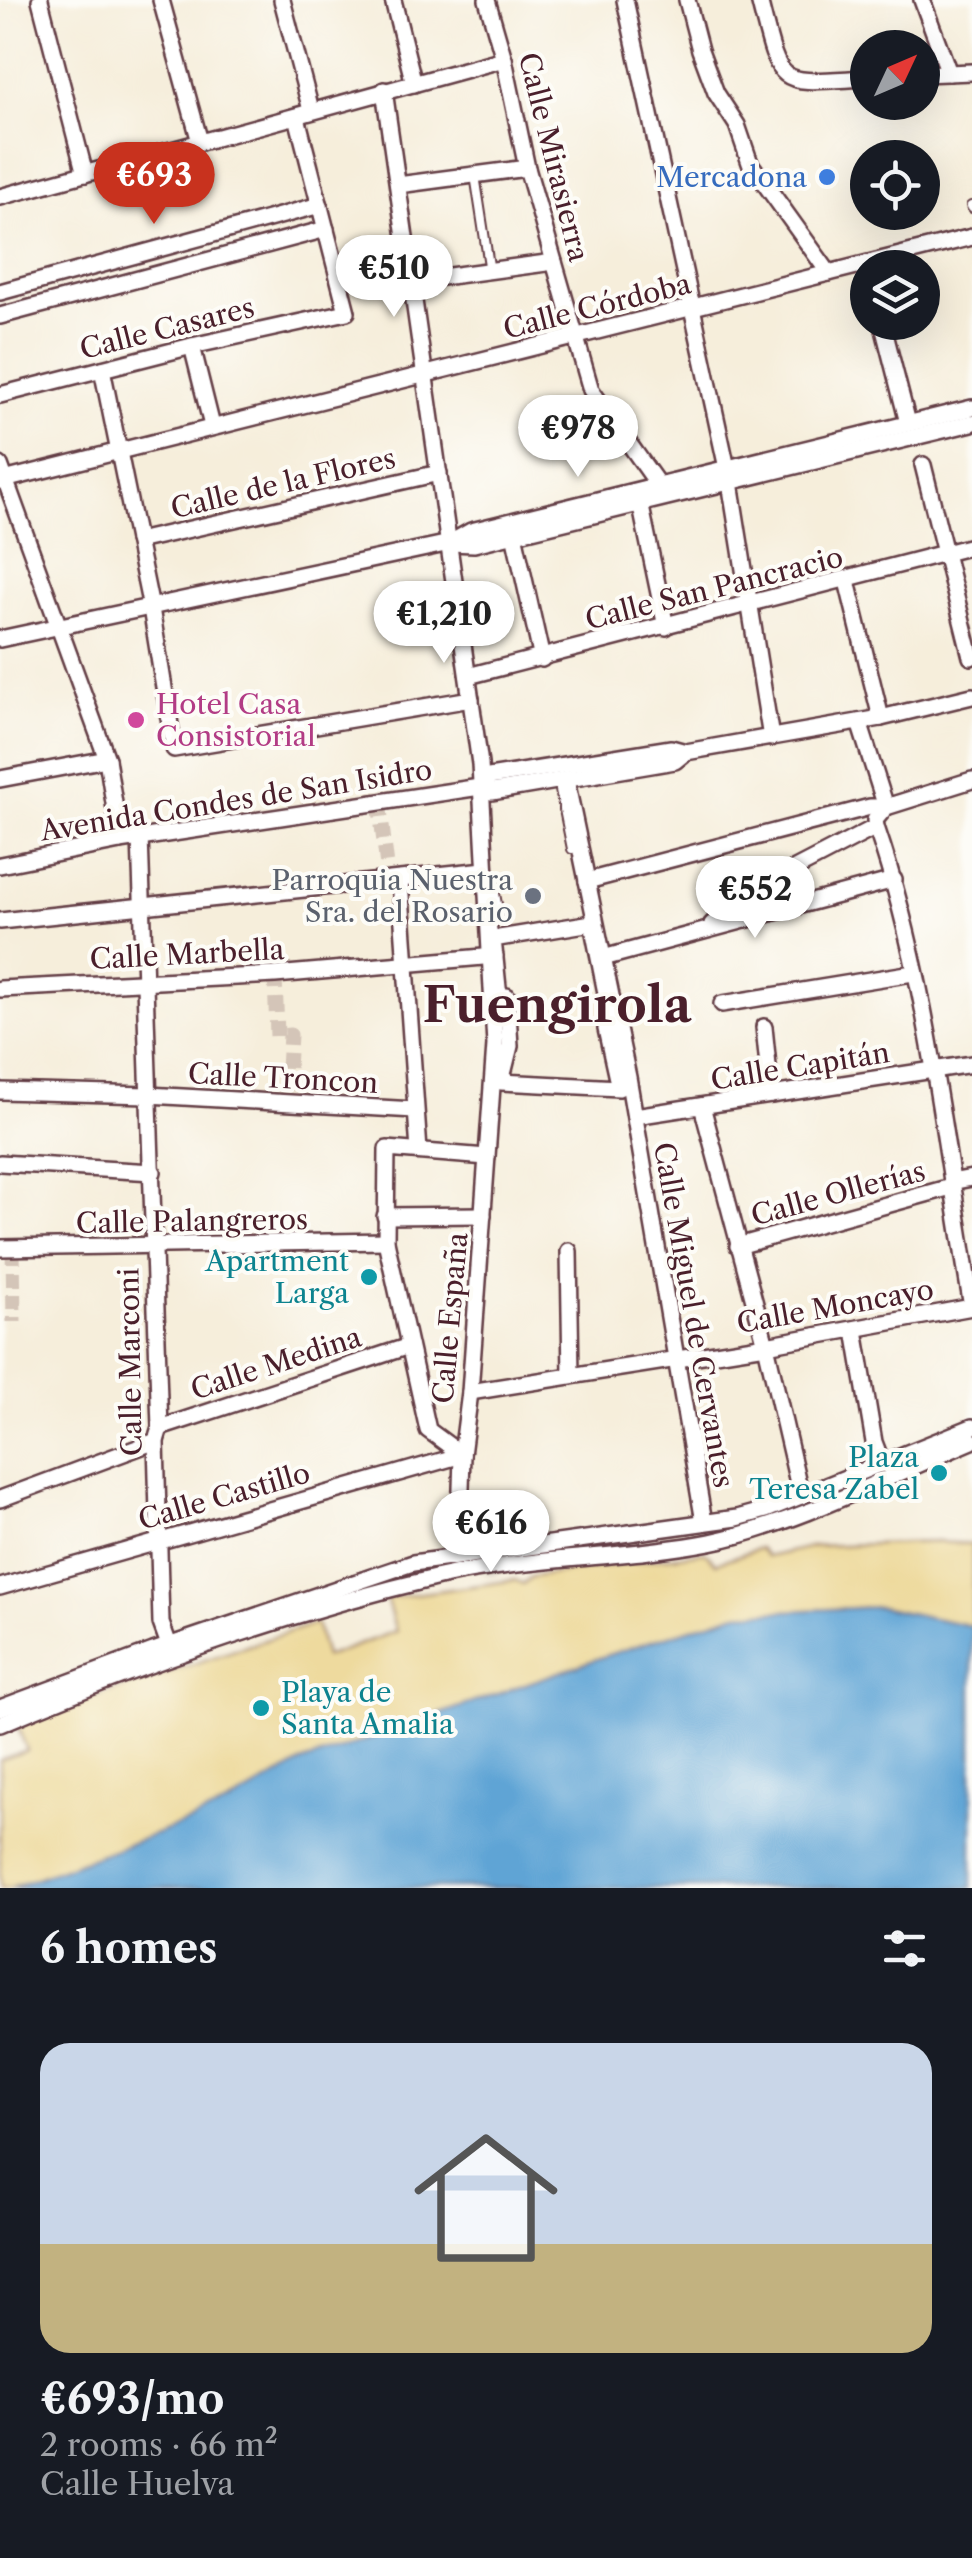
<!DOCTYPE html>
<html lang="en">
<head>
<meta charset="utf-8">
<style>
  :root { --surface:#171b24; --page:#20242c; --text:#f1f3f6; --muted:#9ea1a6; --accent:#c8321e }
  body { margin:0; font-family:"Libre Caslon Text",serif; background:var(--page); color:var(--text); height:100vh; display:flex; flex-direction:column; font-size:38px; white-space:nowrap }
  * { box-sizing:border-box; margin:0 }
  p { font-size:32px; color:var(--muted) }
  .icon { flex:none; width:55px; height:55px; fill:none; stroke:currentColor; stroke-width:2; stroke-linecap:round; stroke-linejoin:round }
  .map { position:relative; height:1888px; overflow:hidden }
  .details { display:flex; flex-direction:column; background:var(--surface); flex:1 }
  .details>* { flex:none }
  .needle { width:65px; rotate:46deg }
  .tools { position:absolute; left:850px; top:30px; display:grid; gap:20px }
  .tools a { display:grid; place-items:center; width:90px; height:90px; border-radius:50%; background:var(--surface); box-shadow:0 10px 40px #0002; font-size:50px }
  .price { position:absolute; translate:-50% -85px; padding:0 22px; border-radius:35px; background:#fff; color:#222; font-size:32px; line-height:65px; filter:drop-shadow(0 2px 5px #0008) }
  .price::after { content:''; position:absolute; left:50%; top:60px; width:30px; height:22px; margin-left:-15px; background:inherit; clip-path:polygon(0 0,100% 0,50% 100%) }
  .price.active { background:var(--accent); color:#fff }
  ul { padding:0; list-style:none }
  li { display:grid; align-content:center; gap:20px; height:530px; padding:0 40px }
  li span { display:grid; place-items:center; height:310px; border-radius:30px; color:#555 }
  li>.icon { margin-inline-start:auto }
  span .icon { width:180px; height:180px; fill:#fffc; stroke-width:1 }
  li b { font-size:42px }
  h2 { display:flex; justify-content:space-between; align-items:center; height:120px; padding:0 40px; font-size:42px }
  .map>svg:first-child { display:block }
</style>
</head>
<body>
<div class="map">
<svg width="972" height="1888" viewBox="0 0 972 1888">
  <rect width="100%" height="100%" fill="#fdfcf7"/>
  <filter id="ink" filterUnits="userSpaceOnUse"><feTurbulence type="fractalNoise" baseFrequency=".01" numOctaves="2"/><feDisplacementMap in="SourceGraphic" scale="20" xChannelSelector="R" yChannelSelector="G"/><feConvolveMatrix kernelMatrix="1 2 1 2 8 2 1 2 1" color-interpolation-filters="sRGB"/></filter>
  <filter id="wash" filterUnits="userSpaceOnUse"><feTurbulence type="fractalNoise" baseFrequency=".0048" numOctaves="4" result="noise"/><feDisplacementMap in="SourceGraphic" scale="40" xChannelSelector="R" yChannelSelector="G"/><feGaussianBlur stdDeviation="2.25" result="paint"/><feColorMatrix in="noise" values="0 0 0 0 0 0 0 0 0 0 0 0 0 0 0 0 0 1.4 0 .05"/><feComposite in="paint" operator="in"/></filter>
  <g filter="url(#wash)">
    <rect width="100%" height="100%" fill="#f6eedb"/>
    <!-- sand -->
    <polygon fill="#eeda9e" stroke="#9c7c64" stroke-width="2.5" points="937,1542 972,1544 972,1626 879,1607 738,1613 608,1655 301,1763 215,1812 10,1888 0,1888 0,1760 27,1750 16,1723 316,1623 325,1657 396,1631 386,1598 515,1580 523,1584 531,1577 705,1552 716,1563 760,1548 767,1557 815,1546"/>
    <!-- water -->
    <polygon fill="#5fa4d5" stroke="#546280" stroke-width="2.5" points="879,1607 972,1626 972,1888 10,1888 191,1821 229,1804 301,1763 608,1655 738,1613"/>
  </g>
  <g filter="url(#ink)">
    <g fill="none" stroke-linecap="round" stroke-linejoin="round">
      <!-- street-tunnel -->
      <g stroke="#d4c5b8" stroke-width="15" stroke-dasharray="15 8" stroke-linecap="butt">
        <polyline points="379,802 389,882"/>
        <polyline points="275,975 277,1036 290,1035 286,1103"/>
        <polyline points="13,1248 14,1322"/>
      </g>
      <!-- lane casing -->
      <g stroke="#643e45" stroke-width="12">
        <g id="lane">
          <polyline points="475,175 490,272"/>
          <polyline points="971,206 972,208"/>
          <polyline points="560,790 572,849"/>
          <polyline points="491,872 499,915"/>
        </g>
      </g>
      <!-- street casing -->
      <g stroke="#643e45" stroke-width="20">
        <g id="street">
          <polyline points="40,0 85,174"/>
          <polyline points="161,0 200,142"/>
          <polyline points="282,0 311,110"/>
          <polyline points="393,0 414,84"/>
          <polyline points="487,0 504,59 527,168 591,390 657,483"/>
          <polyline points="625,0 730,482 771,738"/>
          <polyline points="687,0 700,50 716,93 737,125 750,163 829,273"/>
          <path d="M759 0C782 91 775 83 868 78"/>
          <polyline points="922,0 949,73"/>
          <polyline points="922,74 972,72"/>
          <polyline points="384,90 480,764 495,1045 470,1392 462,1455 459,1556"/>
          <polyline points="398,185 527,168"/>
          <polyline points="0,197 504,59"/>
          <polyline points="412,281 554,262"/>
          <polyline points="0,292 320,205"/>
          <polyline points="0,316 326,229"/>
          <polyline points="882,322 908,423"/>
          <polyline points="192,346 212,426"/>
          <polyline points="102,369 151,608 174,749 471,699"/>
          <polyline points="0,395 192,346 347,312 297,117"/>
          <polyline points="0,465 107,759 120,841"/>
          <polyline points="923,465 971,657"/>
          <polyline points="0,481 972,237"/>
          <polyline points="640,502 666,627"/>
          <polyline points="514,534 542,659"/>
          <polyline points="137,541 439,473"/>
          <polyline points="450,543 471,531 972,408"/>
          <polyline points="847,581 881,718"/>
          <polyline points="0,639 450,543 474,544 972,423"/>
          <polyline points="468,676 972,546"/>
          <polyline points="859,722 886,807"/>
          <polyline points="0,779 107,759"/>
          <polyline points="566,780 628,1077 704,1522"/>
          <polyline points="480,787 489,777 671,748 686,752 881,718 972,696"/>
          <path d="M886 807 875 820 876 827C928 978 945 1150 972 1307"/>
          <polyline points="140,837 160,1428 156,1441 161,1623 169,1645"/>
          <polyline points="0,865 120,841 480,787 492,792 675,761 686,752"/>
          <polyline points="400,881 419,1151"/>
          <polyline points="587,881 870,807 886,807 972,780"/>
          <polyline points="0,921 485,870"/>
          <polygon points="592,923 612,1023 606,1029 619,1088 501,1082 510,1046 507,996 499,997 493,939"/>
          <polyline points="712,924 772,881 876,827"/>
          <polyline points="603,958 894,880"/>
          <polyline points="0,989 275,975 495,956"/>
          <polyline points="722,1004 913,973"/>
          <polyline points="764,1027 771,1095"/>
          <polyline points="0,1091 148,1095 415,1110"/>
          <polyline points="702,1106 766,1345 801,1496"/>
          <polyline points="635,1116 972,1064"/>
          <polyline points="0,1163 153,1172"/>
          <polyline points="951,1182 972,1178"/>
          <polyline points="385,1216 483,1215"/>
          <polyline points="738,1246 951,1187"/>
          <polyline points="0,1248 386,1241"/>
          <polyline points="569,1251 571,1375"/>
          <polyline points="855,1330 874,1442 882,1463"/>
          <polyline points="470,1392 766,1345 972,1307"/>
          <polyline points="160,1428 409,1346"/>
          <polyline points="462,1455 428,1430 386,1241 387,1149 487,1157"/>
          <polyline points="0,1499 156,1441"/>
          <polyline points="0,1587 462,1455"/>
          <polyline points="0,1708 153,1651 413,1563 737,1518 766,1510 972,1427"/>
          <path d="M0 1724C142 1664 289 1612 439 1577 527 1557 621 1559 710 1542 793 1526 893 1474 972 1441"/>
        </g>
      </g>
      <!-- lane -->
      <use href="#lane" stroke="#fff" stroke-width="8"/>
      <!-- street -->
      <use href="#street" stroke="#fff" stroke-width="15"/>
    </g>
  </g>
  <!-- markers -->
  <circle fill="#3f7fe0" stroke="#fdfcf7" stroke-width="4" cx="827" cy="177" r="10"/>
  <circle fill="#d1479c" stroke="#fdfcf7" stroke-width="4" cx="136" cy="720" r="10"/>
  <circle fill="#6b7280" stroke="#fdfcf7" stroke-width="4" cx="533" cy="896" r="10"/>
  <g fill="#0f9aa8" stroke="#fdfcf7" stroke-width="4">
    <circle cx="369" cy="1277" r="10"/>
    <circle cx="939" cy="1473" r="10"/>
    <circle cx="261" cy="1708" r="10"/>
  </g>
  <g text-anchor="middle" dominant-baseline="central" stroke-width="8" stroke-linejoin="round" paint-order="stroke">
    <!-- street labels -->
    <g font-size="28" fill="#4a1f2b" stroke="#fdfcf7">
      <text transform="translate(554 157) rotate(76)">Calle Mirasierra</text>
      <text transform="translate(597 306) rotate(-14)">Calle Córdoba</text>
      <text transform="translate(167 328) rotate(-14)">Calle Casares</text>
      <text transform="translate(283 483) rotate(-13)">Calle de la Flores</text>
      <text transform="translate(714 588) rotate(-14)">Calle San Pancracio</text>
      <text transform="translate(236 800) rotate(-9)">Avenida Condes de San Isidro</text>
      <text transform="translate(187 954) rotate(-3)">Calle Marbella</text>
      <text transform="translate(800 1066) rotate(-9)">Calle Capitán</text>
      <text transform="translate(283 1078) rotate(3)">Calle Troncon</text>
      <text transform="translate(838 1193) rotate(-15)">Calle Ollerías</text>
      <text transform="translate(192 1221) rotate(-1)">Calle Palangreros</text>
      <text transform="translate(835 1306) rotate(-10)">Calle Moncayo</text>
      <text transform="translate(694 1315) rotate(80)">Calle Miguel de Cervantes</text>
      <text transform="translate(450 1318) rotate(-85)">Calle España</text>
      <text transform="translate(130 1362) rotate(-91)">Calle Marconi</text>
      <text transform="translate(276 1363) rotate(-18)">Calle Medina</text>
      <text transform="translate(224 1496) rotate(-16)">Calle Castillo</text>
    </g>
    <!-- shop labels -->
    <g font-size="28" fill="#366cbe" stroke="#fdfcf7" text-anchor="end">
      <text x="807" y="177">Mercadona</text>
    </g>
    <!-- hotel labels -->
    <g font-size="28" fill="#b23c85" stroke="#fdfcf7" text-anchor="start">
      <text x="156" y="704">Hotel Casa<tspan x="156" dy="32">Consistorial</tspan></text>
    </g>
    <!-- worship labels -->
    <g font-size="28" fill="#5b616d" stroke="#fdfcf7" text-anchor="end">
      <text x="513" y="880">Parroquia Nuestra<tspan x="513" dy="32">Sra. del Rosario</tspan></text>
    </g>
    <!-- culture labels -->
    <g font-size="28" fill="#0d838f" stroke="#fdfcf7" text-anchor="end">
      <text x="349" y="1261">Apartment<tspan x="349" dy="32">Larga</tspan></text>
      <text x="919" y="1457">Plaza<tspan x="919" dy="32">Teresa Zabel</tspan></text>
      <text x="281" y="1692" text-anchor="start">Playa de<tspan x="281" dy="32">Santa Amalia</tspan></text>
    </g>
    <!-- town labels -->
    <g font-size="48" font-weight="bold" fill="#4a1f2b" stroke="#fdfcf7">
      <text x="557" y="1004">Fuengirola</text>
    </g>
  </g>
</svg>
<div class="tools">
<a><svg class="needle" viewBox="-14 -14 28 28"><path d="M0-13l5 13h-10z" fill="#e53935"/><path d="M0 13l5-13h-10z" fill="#9ea1a6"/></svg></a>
<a><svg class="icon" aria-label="locate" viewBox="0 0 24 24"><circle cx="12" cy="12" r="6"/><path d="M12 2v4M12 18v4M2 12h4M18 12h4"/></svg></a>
<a><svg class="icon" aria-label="layers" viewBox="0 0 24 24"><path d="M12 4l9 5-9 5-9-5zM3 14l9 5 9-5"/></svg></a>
</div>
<b class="price active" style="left:154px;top:227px">€693</b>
<b class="price" style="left:394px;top:320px">€510</b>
<b class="price" style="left:578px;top:480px">€978</b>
<b class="price" style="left:444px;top:666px">€1,210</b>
<b class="price" style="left:755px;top:941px">€552</b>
<b class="price" style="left:491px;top:1575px">€616</b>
</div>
<section class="details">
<h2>6 homes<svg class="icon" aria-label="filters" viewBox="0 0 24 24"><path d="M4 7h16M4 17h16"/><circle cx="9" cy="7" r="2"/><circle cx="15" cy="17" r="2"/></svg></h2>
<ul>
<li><span style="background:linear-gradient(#c9d6e8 65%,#c2b280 0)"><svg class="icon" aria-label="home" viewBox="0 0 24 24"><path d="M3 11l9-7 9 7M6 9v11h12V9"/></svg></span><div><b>€693/mo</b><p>2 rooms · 66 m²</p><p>Calle Huelva</p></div></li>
</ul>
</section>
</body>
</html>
